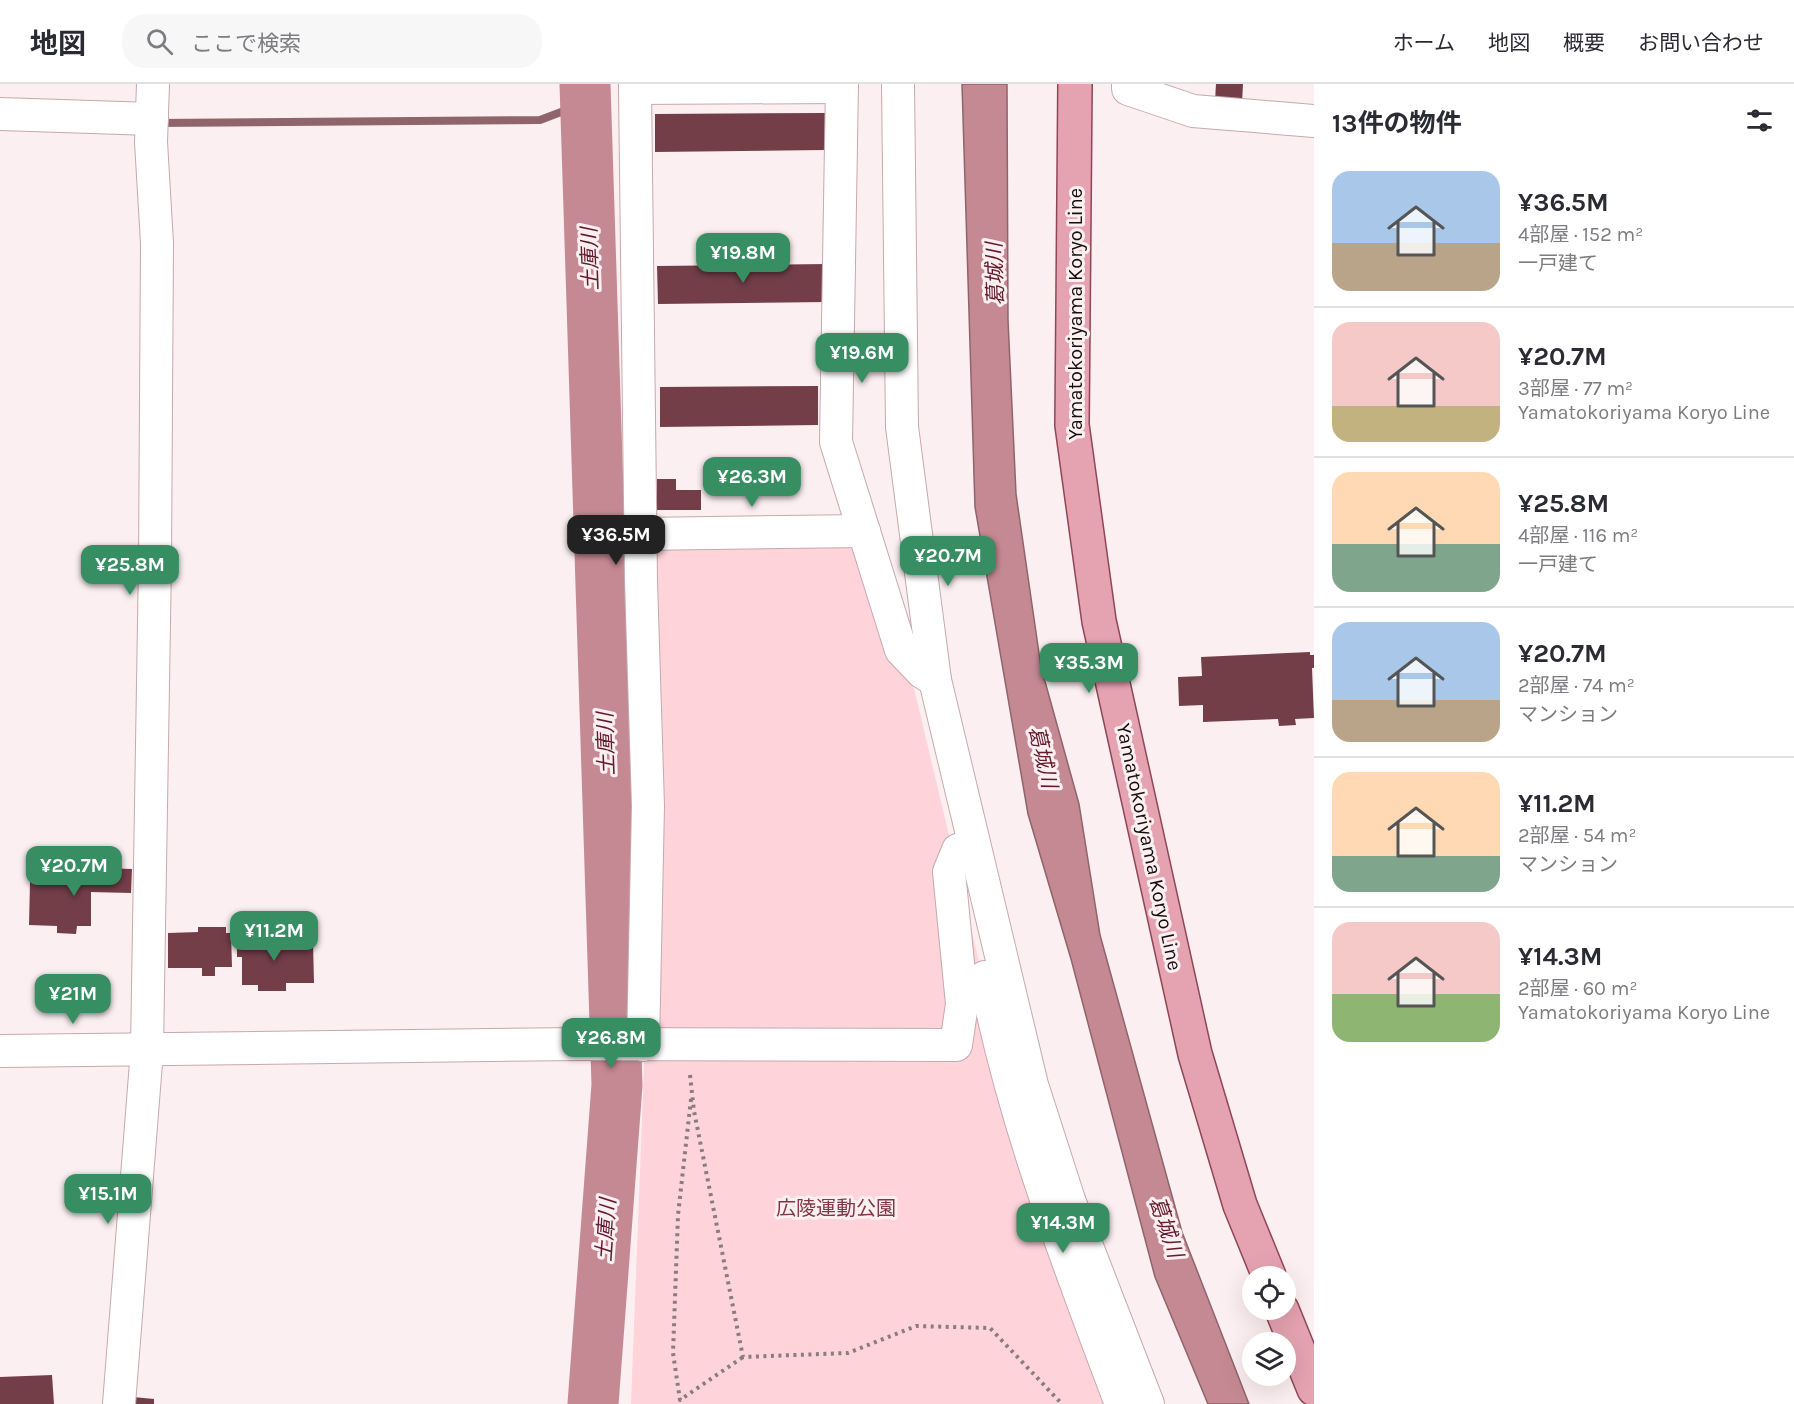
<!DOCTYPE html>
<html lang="ja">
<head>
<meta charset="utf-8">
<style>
  :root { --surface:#fff; --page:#f7f7f7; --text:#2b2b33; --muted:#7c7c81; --line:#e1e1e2; --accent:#378e62 }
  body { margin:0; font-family:Karla,"Noto Sans JP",sans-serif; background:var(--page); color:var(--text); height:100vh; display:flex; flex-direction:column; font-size:22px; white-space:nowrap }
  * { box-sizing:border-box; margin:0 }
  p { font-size:20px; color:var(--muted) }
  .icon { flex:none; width:33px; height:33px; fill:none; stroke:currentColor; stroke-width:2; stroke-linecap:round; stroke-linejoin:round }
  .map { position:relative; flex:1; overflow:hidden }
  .panel { display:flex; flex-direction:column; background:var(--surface); width:480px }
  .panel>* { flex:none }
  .controls { position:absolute; left:1242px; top:1182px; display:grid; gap:12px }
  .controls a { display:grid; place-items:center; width:54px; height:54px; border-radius:50%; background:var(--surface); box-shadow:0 6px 24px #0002; font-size:30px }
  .price { position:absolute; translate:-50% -51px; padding:0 14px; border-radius:12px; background:var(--accent); color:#fff; font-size:20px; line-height:39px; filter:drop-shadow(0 2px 3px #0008) }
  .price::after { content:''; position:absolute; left:50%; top:36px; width:18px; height:14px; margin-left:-9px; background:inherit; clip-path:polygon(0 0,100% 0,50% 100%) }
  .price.current { background:#222; color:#fff }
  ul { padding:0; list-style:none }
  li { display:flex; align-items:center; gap:18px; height:150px; padding:0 18px }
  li+li { border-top:2px solid var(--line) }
  li span { display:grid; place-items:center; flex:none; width:168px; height:120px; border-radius:18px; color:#555 }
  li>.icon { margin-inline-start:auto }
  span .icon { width:72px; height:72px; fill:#fffc; stroke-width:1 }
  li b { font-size:26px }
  h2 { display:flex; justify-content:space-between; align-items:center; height:72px; padding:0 18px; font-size:26px }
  header { display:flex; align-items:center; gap:36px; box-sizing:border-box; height:84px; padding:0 30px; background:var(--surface); border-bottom:2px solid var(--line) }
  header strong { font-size:28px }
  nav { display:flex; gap:33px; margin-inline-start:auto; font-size:21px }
  .search { width:420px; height:54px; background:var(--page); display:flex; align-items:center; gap:15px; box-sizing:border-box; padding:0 21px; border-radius:24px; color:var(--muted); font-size:22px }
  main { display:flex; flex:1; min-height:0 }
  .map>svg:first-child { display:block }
</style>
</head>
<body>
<header>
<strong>地図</strong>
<div class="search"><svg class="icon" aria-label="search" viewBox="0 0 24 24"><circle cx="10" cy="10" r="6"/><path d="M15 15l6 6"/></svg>ここで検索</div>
<nav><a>ホーム</a><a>地図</a><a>概要</a><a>お問い合わせ</a></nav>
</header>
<main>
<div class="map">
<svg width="1314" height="1320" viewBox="0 0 1314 1320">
  <rect width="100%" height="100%" fill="#fbeff1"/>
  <!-- green -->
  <polygon fill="#fed3d9" points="870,432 918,621 1037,1122 1114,1320 631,1320 645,959 623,446"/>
  <!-- water -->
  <polygon fill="#c58993" stroke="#90646b" stroke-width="1.5" points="962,0 1007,0 1008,236 1016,410 1041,583 1079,720 1100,851 1182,1148 1249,1320 1208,1320 1155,1193 1071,875 1028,730 975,423"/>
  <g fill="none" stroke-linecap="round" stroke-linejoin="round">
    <!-- stream -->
    <polyline stroke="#90646b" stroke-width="8" points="156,39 540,36 569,25 582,0"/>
    <!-- river -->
    <polyline stroke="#c58993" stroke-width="51" points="585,0 617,1001 593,1320"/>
  </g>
  <!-- building -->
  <g fill="#733e48">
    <polygon points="1216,0 1243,0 1242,19 1215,17"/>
    <polygon points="825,29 825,66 655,68 655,30"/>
    <polygon points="828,180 828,218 658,220 657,182"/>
    <polygon points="818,302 818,341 660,343 660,303"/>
    <polygon points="657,395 676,395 676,406 701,406 701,426 657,426"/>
    <polygon points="1310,568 1310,571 1314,571 1314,584 1312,584 1314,634 1295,635 1296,641 1279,642 1278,635 1203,638 1203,621 1179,622 1178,593 1202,592 1201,573"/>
    <polygon points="62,783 132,785 131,809 91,808 91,842 77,842 76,850 57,849 57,842 29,841 30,798 61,799"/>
    <polygon points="198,843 226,843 226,849 231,849 232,883 215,883 215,892 202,892 202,884 168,884 168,849 198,848"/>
    <polygon points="237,843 256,843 256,858 313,858 314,899 286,899 286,907 258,907 258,901 242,901 242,873 237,873"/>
    <polygon points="52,1291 54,1320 0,1320 0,1293"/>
    <polygon points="133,1313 154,1315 154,1320 133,1320"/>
  </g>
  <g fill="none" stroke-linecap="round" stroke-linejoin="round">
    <!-- minor casing -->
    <g stroke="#c6a9ae" stroke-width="34">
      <g id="minor">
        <polyline points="635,0 635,4 841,3"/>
        <polyline points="842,0 836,358 901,566 922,588 935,596"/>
        <polyline points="898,0 902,343 935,596 1032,1001 1069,1116 1148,1320"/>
        <polyline points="1128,0 1128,5 1193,27 1314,37"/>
        <polyline points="635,4 641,497 648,722 643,961"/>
        <polyline points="0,30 152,35"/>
        <polyline points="640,450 864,447"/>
        <path d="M985 893C1014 1041 1068 1179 1121 1320"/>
        <polyline points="0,967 580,960 956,961 962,920 949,788 958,766 974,760"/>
        <polyline points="119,1320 147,966 155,478 157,159 151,58 153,0"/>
      </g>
    </g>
    <!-- major casing -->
    <g stroke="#914656" stroke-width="36">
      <g id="major">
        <polyline points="1075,0 1072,341 1099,537 1195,970 1240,1121 1269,1192"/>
        <polyline points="1282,1226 1314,1305"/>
      </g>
    </g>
    <!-- path -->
    <g stroke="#887e7f" stroke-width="4" stroke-dasharray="3 4.5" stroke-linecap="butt">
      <polyline points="690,991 694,1027 743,1273 848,1269 916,1242 990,1244 1062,1320"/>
      <polyline points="691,1015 678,1131 673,1269 680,1316 743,1273"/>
    </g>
    <!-- minor -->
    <use href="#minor" stroke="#fff" stroke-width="32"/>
    <!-- major -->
    <use href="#major" stroke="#e5a3b1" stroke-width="33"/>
  </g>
  <g text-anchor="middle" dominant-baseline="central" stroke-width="6" stroke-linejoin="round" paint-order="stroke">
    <!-- street labels -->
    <g font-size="20" fill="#160d0e" stroke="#fbeff1">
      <text transform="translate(1075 230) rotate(-90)">Yamatokoriyama Koryo Line</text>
      <text transform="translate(1149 763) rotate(78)">Yamatokoriyama Koryo Line</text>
    </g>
    <!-- park labels -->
    <g font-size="20" fill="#823748" stroke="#fbeff1">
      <text x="836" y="1124">広陵運動公園</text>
    </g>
    <!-- water labels -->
    <g font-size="21" font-style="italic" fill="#631a2e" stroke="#fbeff1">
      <text transform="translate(590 175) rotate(-92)">土庫川</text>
      <text transform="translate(995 190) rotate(-92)">葛城川</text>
      <text transform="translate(606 660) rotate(-92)">土庫川</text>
      <text transform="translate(1043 673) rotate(77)">葛城川</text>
      <text transform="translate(1166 1143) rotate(71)">葛城川</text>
      <text transform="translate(606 1146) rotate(-86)">土庫川</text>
    </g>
  </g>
</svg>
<div class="controls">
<a><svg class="icon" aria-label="locate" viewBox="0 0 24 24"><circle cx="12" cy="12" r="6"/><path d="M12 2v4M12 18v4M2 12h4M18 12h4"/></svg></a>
<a><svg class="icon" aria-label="layers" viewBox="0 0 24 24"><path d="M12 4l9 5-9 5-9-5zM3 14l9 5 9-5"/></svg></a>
</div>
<b class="price" style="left:743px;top:200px">¥19.8M</b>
<b class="price" style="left:862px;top:300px">¥19.6M</b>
<b class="price" style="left:752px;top:424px">¥26.3M</b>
<b class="price current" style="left:616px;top:482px">¥36.5M</b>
<b class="price" style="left:948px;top:503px">¥20.7M</b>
<b class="price" style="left:130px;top:512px">¥25.8M</b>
<b class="price" style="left:1089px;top:610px">¥35.3M</b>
<b class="price" style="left:74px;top:813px">¥20.7M</b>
<b class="price" style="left:274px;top:878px">¥11.2M</b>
<b class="price" style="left:73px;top:941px">¥21M</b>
<b class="price" style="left:611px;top:985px">¥26.8M</b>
<b class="price" style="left:108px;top:1141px">¥15.1M</b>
<b class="price" style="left:1063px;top:1170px">¥14.3M</b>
</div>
<section class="panel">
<h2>13件の物件<svg class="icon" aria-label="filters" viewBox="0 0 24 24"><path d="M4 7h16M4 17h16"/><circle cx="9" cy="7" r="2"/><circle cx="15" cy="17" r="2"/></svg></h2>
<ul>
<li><span style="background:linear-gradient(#a9c7e8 60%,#b9a48a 0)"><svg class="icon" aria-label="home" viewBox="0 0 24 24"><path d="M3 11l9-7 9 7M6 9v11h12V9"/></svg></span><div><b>¥36.5M</b><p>4部屋 · 152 m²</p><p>一戸建て</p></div></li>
<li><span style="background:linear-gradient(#f6c9c9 70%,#c2b280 0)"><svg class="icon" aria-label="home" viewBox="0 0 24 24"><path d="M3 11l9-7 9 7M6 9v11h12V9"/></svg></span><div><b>¥20.7M</b><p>3部屋 · 77 m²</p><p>Yamatokoriyama Koryo Line</p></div></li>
<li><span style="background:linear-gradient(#ffd9b3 60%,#7fa58c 0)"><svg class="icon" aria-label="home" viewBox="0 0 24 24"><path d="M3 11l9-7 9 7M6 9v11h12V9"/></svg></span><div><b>¥25.8M</b><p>4部屋 · 116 m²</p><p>一戸建て</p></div></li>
<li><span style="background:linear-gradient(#a9c7e8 65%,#b9a48a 0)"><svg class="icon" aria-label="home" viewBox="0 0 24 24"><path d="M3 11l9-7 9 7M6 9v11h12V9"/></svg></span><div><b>¥20.7M</b><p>2部屋 · 74 m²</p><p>マンション</p></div></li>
<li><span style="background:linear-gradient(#ffd9b3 70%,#7fa58c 0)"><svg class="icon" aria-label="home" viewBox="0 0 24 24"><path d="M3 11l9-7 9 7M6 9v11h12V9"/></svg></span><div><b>¥11.2M</b><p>2部屋 · 54 m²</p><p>マンション</p></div></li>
<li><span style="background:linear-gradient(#f6c9c9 60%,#8fb573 0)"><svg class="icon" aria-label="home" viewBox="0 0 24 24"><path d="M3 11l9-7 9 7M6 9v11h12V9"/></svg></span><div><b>¥14.3M</b><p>2部屋 · 60 m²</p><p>Yamatokoriyama Koryo Line</p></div></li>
</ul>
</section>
</main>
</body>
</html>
